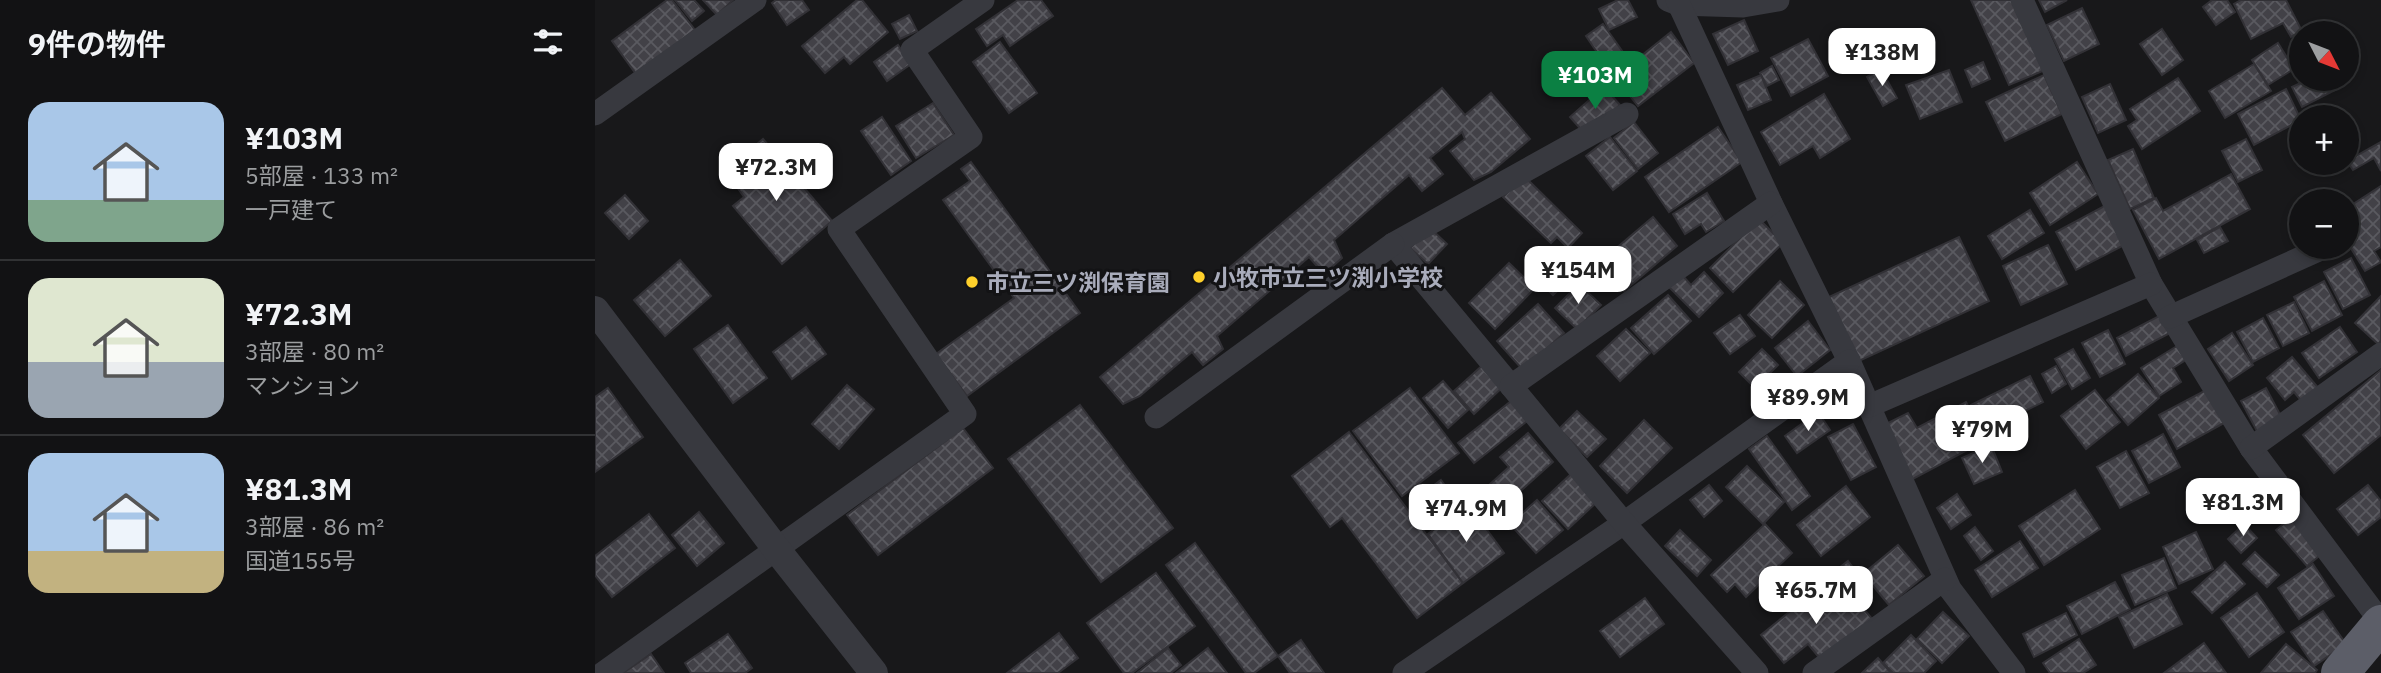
<!DOCTYPE html>
<html lang="ja">
<head>
<meta charset="utf-8">
<style>
  :root { --surface:#121214; --page:#1b1b1d; --text:#f1f3f6; --muted:#9c9ea0; --line:#313234; --accent:#0b8043 }
  body { margin:0; font-family:"IBM Plex Sans","Noto Sans JP",sans-serif; background:var(--page); color:var(--text); height:100vh; display:flex; flex-direction:column; font-size:26px; white-space:nowrap }
  * { box-sizing:border-box; margin:0 }
  p { font-size:23px; color:var(--muted) }
  .icon { flex:none; width:38px; height:38px; fill:none; stroke:currentColor; stroke-width:2; stroke-linecap:round; stroke-linejoin:round }
  .map { position:relative; flex:1; overflow:hidden }
  .details { display:flex; flex-direction:column; background:var(--surface); width:595px }
  .details>* { flex:none }
  .needle { width:46px; rotate:132deg }
  .fabs { position:absolute; left:1694px; top:21px; display:grid; gap:14px }
  .fabs a { display:grid; place-items:center; width:70px; height:70px; border-radius:50%; background:var(--surface); box-shadow:0 4px 10px #0003,0 0 0 2px var(--line); font-size:35px }
  .price { position:absolute; translate:-50% -60px; padding:0 16px; border-radius:14px; background:#fff; color:#222; font-size:23px; line-height:46px; filter:drop-shadow(0 2px 4px #0008) }
  .price::after { content:''; position:absolute; left:50%; top:42px; width:21px; height:16px; margin-left:-10px; background:inherit; clip-path:polygon(0 0,100% 0,50% 100%) }
  .price.current { background:var(--accent); color:#fff }
  ul { padding:0; list-style:none }
  li { display:flex; align-items:center; gap:21px; height:175px; padding:0 28px }
  li+li { border-top:2px solid var(--line) }
  li span { display:grid; place-items:center; flex:none; width:196px; height:140px; border-radius:21px; color:#555 }
  li>.icon { margin-inline-start:auto }
  span .icon { width:84px; height:84px; fill:#fffc; stroke-width:1 }
  li b { font-size:30px }
  h2 { display:flex; justify-content:space-between; align-items:center; height:84px; padding:0 28px; font-size:30px }
  main { display:flex; flex:1; min-height:0 }
  .map>svg:first-child { display:block }
</style>
</head>
<body>
<main>
<section class="details">
<h2>9件の物件<svg class="icon" aria-label="filters" viewBox="0 0 24 24"><path d="M4 7h16M4 17h16"/><circle cx="9" cy="7" r="2"/><circle cx="15" cy="17" r="2"/></svg></h2>
<ul>
<li><span style="background:linear-gradient(#a9c7e8 70%,#7fa58c 0)"><svg class="icon" aria-label="home" viewBox="0 0 24 24"><path d="M3 11l9-7 9 7M6 9v11h12V9"/></svg></span><div><b>¥103M</b><p>5部屋 · 133 m²</p><p>一戸建て</p></div></li>
<li><span style="background:linear-gradient(#dfe7d0 60%,#9aa5b1 0)"><svg class="icon" aria-label="home" viewBox="0 0 24 24"><path d="M3 11l9-7 9 7M6 9v11h12V9"/></svg></span><div><b>¥72.3M</b><p>3部屋 · 80 m²</p><p>マンション</p></div></li>
<li><span style="background:linear-gradient(#a9c7e8 70%,#c2b280 0)"><svg class="icon" aria-label="home" viewBox="0 0 24 24"><path d="M3 11l9-7 9 7M6 9v11h12V9"/></svg></span><div><b>¥81.3M</b><p>3部屋 · 86 m²</p><p>国道155号</p></div></li>
</ul>
</section>
<div class="map">
<svg width="1786" height="673" viewBox="0 0 1786 673">
  <defs>
    <pattern id="building-cross-hatch" width="8" height="8" patternUnits="userSpaceOnUse" patternTransform="scale(1.75)"><rect width="8" height="8" fill="#424147"/><path d="M0 0l8 8M0 8l8-8" fill="none" stroke="#5a5a60"/></pattern>
  </defs>
  <rect width="100%" height="100%" fill="#18181a"/>
  <!-- building -->
  <g fill="url(#building-cross-hatch)" stroke="#323136" stroke-width="2">
    <polygon points="72,0 77,0 100,30 41,74 17,41"/>
    <polygon points="80,0 99,0 109,11 97,21"/>
    <polygon points="108,0 138,0 122,15"/>
    <polygon points="181,0 207,0 214,10 192,25 177,3"/>
    <polygon points="262,0 267,0 293,32 255,64 249,57 230,73 207,46"/>
    <polygon points="423,0 446,0 458,16 415,46 408,35 392,46 381,29"/>
    <polygon points="1023,0 1033,0 1042,17 1014,30 1004,9"/>
    <polygon points="1376,0 1419,0 1450,70 1414,85"/>
    <polygon points="1444,0 1472,0 1450,12"/>
    <polygon points="1617,0 1632,0 1640,12 1621,25 1608,7"/>
    <polygon points="1646,0 1691,0 1707,31 1696,37 1688,23 1656,39 1639,4"/>
    <polygon points="1487,8 1504,44 1469,61 1452,25"/>
    <polygon points="314,15 322,31 305,39 297,24"/>
    <polygon points="1149,20 1163,51 1133,65 1118,34"/>
    <polygon points="1008,24 1030,55 1012,67 991,36"/>
    <polygon points="1567,29 1588,60 1567,75 1545,44"/>
    <polygon points="1076,32 1099,63 1043,106 1020,77"/>
    <polygon points="1213,39 1233,76 1196,96 1176,58"/>
    <polygon points="405,42 442,93 414,113 378,62"/>
    <polygon points="1683,43 1699,69 1673,85 1657,60"/>
    <polygon points="303,45 316,64 292,81 279,62"/>
    <polygon points="1388,62 1395,79 1377,87 1370,70"/>
    <polygon points="1659,64 1676,91 1630,118 1614,91"/>
    <polygon points="1177,66 1184,80 1172,86 1165,73"/>
    <polygon points="1286,69 1302,98 1288,106 1272,77"/>
    <polygon points="1354,70 1367,102 1325,119 1311,85"/>
    <polygon points="1166,75 1176,100 1153,110 1142,85"/>
    <polygon points="1449,75 1467,114 1410,141 1391,102"/>
    <polygon points="1583,78 1605,111 1547,149 1533,126 1542,120 1535,109"/>
    <polygon points="1714,79 1737,79 1742,89 1707,107 1697,87"/>
    <polygon points="1515,84 1531,120 1503,133 1487,97"/>
    <polygon points="1009,87 1025,105 991,135 975,117"/>
    <polygon points="847,88 870,115 896,93 935,139 896,172 879,180 855,151 870,139 867,132 835,158 848,174 827,191 814,175 739,240 747,258 729,274 714,257 622,336 628,349 608,365 597,352 545,396 528,404 505,377"/>
    <polygon points="1691,89 1706,120 1659,145 1643,114"/>
    <polygon points="1229,94 1255,139 1225,158 1218,146 1185,165 1166,132"/>
    <polygon points="338,103 359,135 321,158 301,126"/>
    <polygon points="287,117 316,161 296,175 266,131"/>
    <polygon points="1039,122 1063,153 1043,169 1019,138"/>
    <polygon points="1123,127 1147,162 1074,212 1050,177"/>
    <polygon points="1015,137 1042,171 1018,190 991,156"/>
    <polygon points="168,139 237,221 187,264 138,206 149,197 139,183 145,178 135,167"/>
    <polygon points="1651,139 1667,170 1643,182 1627,151"/>
    <polygon points="1786,142 1786,171 1779,158 1758,170 1752,161"/>
    <polygon points="1538,149 1559,198 1535,209 1513,160"/>
    <polygon points="376,162 485,313 372,396 341,354 419,298 348,200 375,181 366,169"/>
    <polygon points="1482,162 1503,194 1455,225 1435,193"/>
    <polygon points="1636,174 1655,209 1564,259 1538,210 1561,198 1568,211"/>
    <polygon points="929,176 987,233 973,248 962,237 956,243 908,197"/>
    <polygon points="1786,186 1786,247 1779,251 1786,262 1770,271 1752,242 1752,208"/>
    <polygon points="1112,193 1129,221 1111,232 1106,224 1090,234 1078,214"/>
    <polygon points="30,195 53,221 34,239 10,213"/>
    <polygon points="1513,204 1533,243 1481,270 1461,232"/>
    <polygon points="1435,210 1449,233 1407,259 1393,236"/>
    <polygon points="1058,217 1082,246 1029,291 1012,271 1027,258 1019,250"/>
    <polygon points="1164,219 1188,243 1138,292 1115,268"/>
    <polygon points="1625,227 1633,241 1609,253 1602,240"/>
    <polygon points="835,228 852,244 833,264 815,248"/>
    <polygon points="1364,237 1394,301 1264,361 1234,297"/>
    <polygon points="1453,245 1472,284 1426,305 1408,266"/>
    <polygon points="956,250 980,274 958,295 934,271"/>
    <polygon points="1756,258 1775,295 1748,309 1729,272"/>
    <polygon points="85,260 116,296 70,336 39,300"/>
    <polygon points="914,263 940,288 900,329 874,303"/>
    <polygon points="1109,272 1128,293 1104,317 1074,287 1087,275 1096,285"/>
    <polygon points="1185,281 1209,305 1177,338 1153,315"/>
    <polygon points="1729,281 1747,315 1717,331 1699,297"/>
    <polygon points="984,284 1006,305 982,329 960,308"/>
    <polygon points="1073,295 1096,321 1059,354 1036,328"/>
    <polygon points="1786,296 1786,341 1783,344 1760,323"/>
    <polygon points="1699,302 1714,333 1688,346 1672,315"/>
    <polygon points="943,304 969,333 928,370 902,341"/>
    <polygon points="1145,315 1160,336 1135,354 1119,333"/>
    <polygon points="1566,315 1575,333 1531,356 1522,338"/>
    <polygon points="1668,318 1684,348 1658,362 1642,332"/>
    <polygon points="1213,321 1235,350 1202,376 1180,348"/>
    <polygon points="133,325 172,378 138,403 99,349"/>
    <polygon points="211,327 231,354 197,379 178,352"/>
    <polygon points="1745,327 1762,352 1724,378 1707,353"/>
    <polygon points="1031,329 1055,353 1025,381 1002,356"/>
    <polygon points="1513,330 1530,364 1505,377 1487,343"/>
    <polygon points="1637,333 1658,365 1634,381 1613,349"/>
    <polygon points="1582,346 1591,360 1578,368 1586,382 1564,396 1546,368"/>
    <polygon points="1167,349 1183,365 1160,388 1144,372"/>
    <polygon points="1478,349 1495,378 1477,389 1460,359"/>
    <polygon points="1697,357 1725,390 1709,404 1699,392 1690,400 1672,378"/>
    <polygon points="889,364 909,386 879,414 859,391"/>
    <polygon points="1461,366 1471,384 1457,393 1447,374"/>
    <polygon points="1786,370 1786,435 1739,473 1708,435"/>
    <polygon points="1543,374 1564,398 1533,425 1512,400"/>
    <polygon points="1435,376 1448,402 1420,416 1425,425 1394,441 1376,405"/>
    <polygon points="848,381 873,410 853,428 828,398"/>
    <polygon points="252,385 279,409 244,449 217,424"/>
    <polygon points="13,388 48,437 0,472 0,397"/>
    <polygon points="815,388 864,453 807,496 758,431"/>
    <polygon points="1671,388 1688,420 1663,433 1646,401"/>
    <polygon points="1500,390 1525,422 1491,449 1466,416"/>
    <polygon points="1611,390 1629,423 1582,449 1564,415"/>
    <polygon points="920,398 936,418 879,463 863,443"/>
    <polygon points="1371,402 1391,440 1318,479 1289,425 1313,413 1322,428"/>
    <polygon points="485,405 578,528 506,582 413,459"/>
    <polygon points="982,411 1011,439 992,457 964,429"/>
    <polygon points="1223,412 1235,430 1202,453 1190,436"/>
    <polygon points="1049,420 1077,448 1032,493 1005,466"/>
    <polygon points="1258,424 1281,467 1256,480 1233,437"/>
    <polygon points="368,428 398,468 283,555 252,515"/>
    <polygon points="754,432 868,583 822,618 747,518 735,527 697,476"/>
    <polygon points="933,433 958,462 912,503 895,484 914,467 905,457"/>
    <polygon points="1568,434 1585,467 1554,483 1537,451"/>
    <polygon points="1172,436 1215,496 1197,510 1154,449"/>
    <polygon points="1396,445 1407,472 1379,484 1367,458"/>
    <polygon points="1531,451 1554,493 1525,508 1502,467"/>
    <polygon points="1152,466 1189,502 1168,524 1131,487"/>
    <polygon points="976,474 1003,501 973,529 947,501"/>
    <polygon points="846,480 865,506 835,529 815,503"/>
    <polygon points="1114,485 1127,501 1109,517 1095,500"/>
    <polygon points="1773,485 1786,501 1786,517 1763,535 1742,509"/>
    <polygon points="1251,486 1275,517 1226,556 1202,525"/>
    <polygon points="1480,490 1505,529 1449,565 1424,526"/>
    <polygon points="1362,494 1376,515 1356,529 1342,508"/>
    <polygon points="942,500 968,530 941,553 915,524"/>
    <polygon points="873,504 909,553 868,583 833,534"/>
    <polygon points="104,512 129,543 102,566 77,535"/>
    <polygon points="54,514 80,548 17,597 0,575 0,556"/>
    <polygon points="1698,516 1729,552 1712,566 1681,530"/>
    <polygon points="1170,524 1197,553 1151,597 1140,584 1132,592 1116,575"/>
    <polygon points="1649,524 1662,538 1646,553 1633,539"/>
    <polygon points="1380,527 1398,551 1386,560 1369,536"/>
    <polygon points="1085,530 1116,560 1102,576 1070,546"/>
    <polygon points="1601,532 1618,569 1584,584 1568,547"/>
    <polygon points="1425,541 1443,568 1397,597 1380,570"/>
    <polygon points="600,543 683,656 659,673 651,673 571,565"/>
    <polygon points="1303,545 1329,576 1294,605 1268,574"/>
    <polygon points="1660,552 1684,575 1672,587 1648,564"/>
    <polygon points="1569,558 1581,588 1540,605 1527,575"/>
    <polygon points="1253,561 1276,591 1254,608 1231,578"/>
    <polygon points="1630,562 1650,584 1617,613 1597,592"/>
    <polygon points="1718,564 1739,596 1704,619 1683,588"/>
    <polygon points="561,573 600,626 537,673 529,673 492,623"/>
    <polygon points="1231,582 1254,611 1264,603 1278,620 1227,661 1213,644 1189,663 1166,635"/>
    <polygon points="1520,582 1535,609 1487,634 1472,606"/>
    <polygon points="1662,593 1689,632 1654,657 1626,618"/>
    <polygon points="1572,594 1587,624 1539,648 1524,617"/>
    <polygon points="1050,598 1069,624 1025,657 1005,631"/>
    <polygon points="1728,611 1751,644 1719,666 1696,632"/>
    <polygon points="1348,612 1374,636 1347,663 1322,639"/>
    <polygon points="1471,613 1482,635 1439,657 1428,634"/>
    <polygon points="464,633 483,658 463,673 412,673"/>
    <polygon points="133,634 157,668 150,673 96,673 90,663"/>
    <polygon points="1316,635 1341,661 1329,673 1298,673 1288,663"/>
    <polygon points="1484,639 1501,665 1488,673 1455,673 1448,663"/>
    <polygon points="706,640 729,673 695,673 683,656"/>
    <polygon points="1609,643 1631,673 1569,673"/>
    <polygon points="1691,644 1722,670 1720,673 1666,673"/>
    <polygon points="573,648 586,665 576,673 542,673"/>
    <polygon points="613,648 632,673 581,673"/>
    <polygon points="56,654 69,673 28,673"/>
    <polygon points="1283,658 1296,673 1267,673"/>
  </g>
  <g fill="none" stroke-linecap="round" stroke-linejoin="round">
    <!-- minor -->
    <g stroke="#38393f" stroke-width="23">
      <polyline points="1073,0 1083,4 1148,6 1183,0"/>
      <polyline points="1082,0 1176,203 1254,361 1355,589 1419,673"/>
      <polyline points="1427,0 1556,284 1656,448 1786,622"/>
      <polyline points="0,114 160,0"/>
      <polyline points="1575,317 1728,248"/>
      <polyline points="916,386 798,244 1032,114"/>
      <polyline points="1274,406 1556,284"/>
      <polyline points="561,417 798,244"/>
      <polyline points="1656,448 1786,354"/>
      <polyline points="8,673 370,414 244,229 376,137 317,50 388,0"/>
      <polyline points="809,673 1029,523 1254,361"/>
      <polyline points="1162,673 1029,523 916,386 1176,203"/>
      <polyline points="1219,673 1350,579"/>
    </g>
    <!-- tertiary -->
    <polyline stroke="#38393f" stroke-width="28" points="0,310 182,550 279,673"/>
    <!-- trunk -->
    <polyline stroke="#5c5e68" stroke-width="38" points="1745,673 1786,624"/>
  </g>
  <!-- markers -->
  <g fill="#fed02b" stroke="#131315" stroke-width="2.5">
    <circle cx="604" cy="277" r="7"/>
    <circle cx="377" cy="282" r="7"/>
  </g>
  <g text-anchor="middle" dominant-baseline="central" stroke-width="6" stroke-linejoin="round" paint-order="stroke">
    <!-- poi labels -->
    <g font-size="23" font-weight="bold" fill="#a9acbb" stroke="#131315" text-anchor="start">
      <text x="618" y="277">小牧市立三ツ渕小学校</text>
      <text x="391" y="282">市立三ツ渕保育園</text>
    </g>
  </g>
</svg>
<div class="fabs">
<a><svg class="needle" viewBox="-14 -14 28 28"><path d="M0-13l5 13h-10z" fill="#e53935"/><path d="M0 13l5-13h-10z" fill="#9c9ea0"/></svg></a>
<a>+</a>
<a>−</a>
</div>
<b class="price" style="left:1287px;top:88px">¥138M</b>
<b class="price current" style="left:1000px;top:111px">¥103M</b>
<b class="price" style="left:181px;top:203px">¥72.3M</b>
<b class="price" style="left:983px;top:306px">¥154M</b>
<b class="price" style="left:1213px;top:433px">¥89.9M</b>
<b class="price" style="left:1387px;top:465px">¥79M</b>
<b class="price" style="left:1648px;top:538px">¥81.3M</b>
<b class="price" style="left:871px;top:544px">¥74.9M</b>
<b class="price" style="left:1221px;top:626px">¥65.7M</b>
</div>
</main>
</body>
</html>
